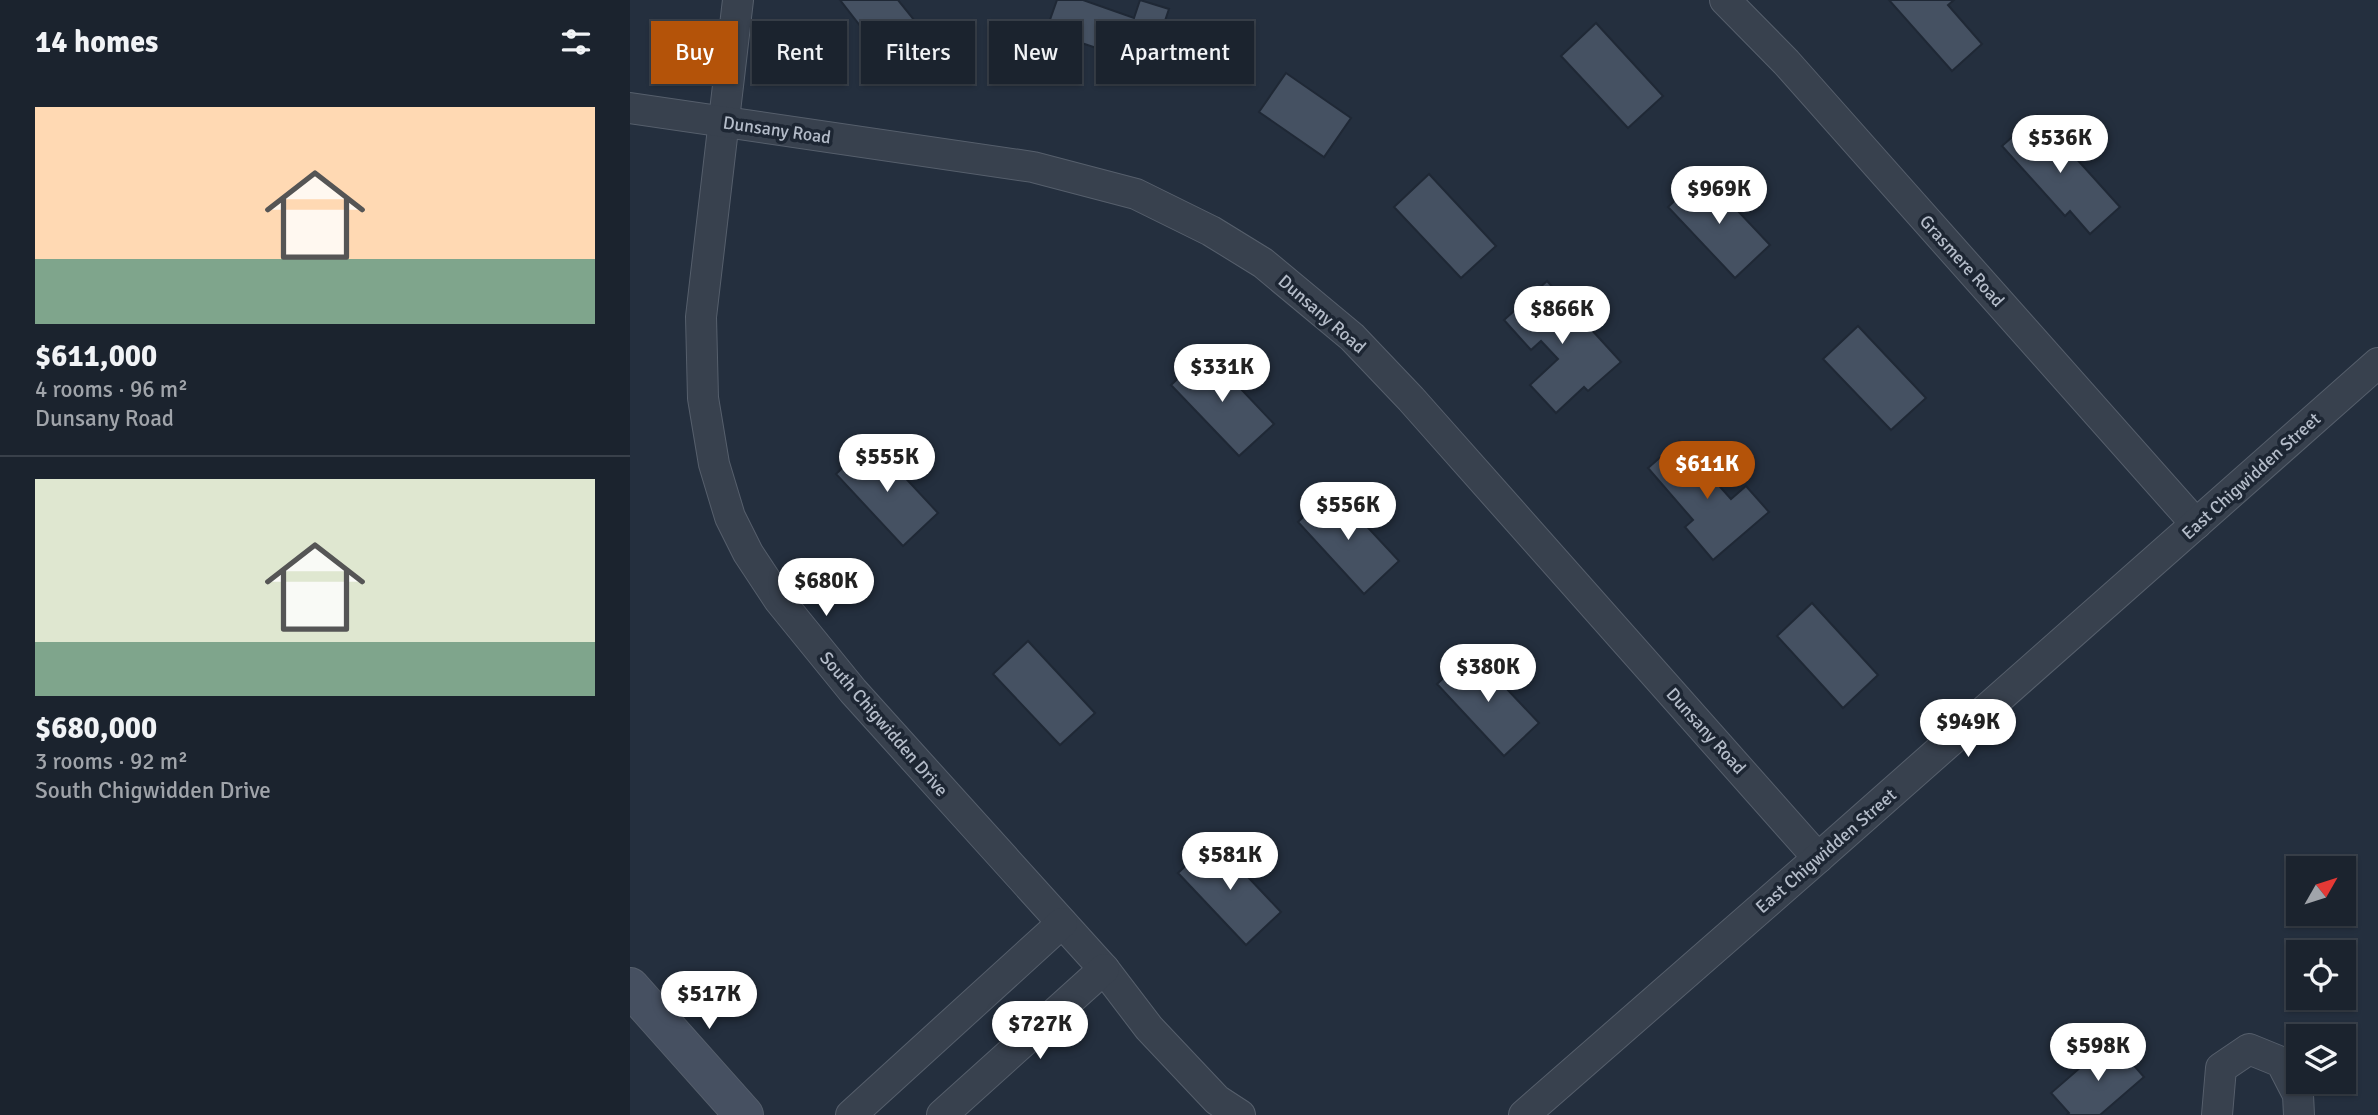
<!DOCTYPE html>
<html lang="en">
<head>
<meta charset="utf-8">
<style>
  :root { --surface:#1b232e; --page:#282f3a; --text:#f1f3f6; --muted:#a0a4aa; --line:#39404a; --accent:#b45309 }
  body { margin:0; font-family:Signika,sans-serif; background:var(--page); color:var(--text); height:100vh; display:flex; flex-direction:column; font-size:26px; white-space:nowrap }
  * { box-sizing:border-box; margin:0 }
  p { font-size:23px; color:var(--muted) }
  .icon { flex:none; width:38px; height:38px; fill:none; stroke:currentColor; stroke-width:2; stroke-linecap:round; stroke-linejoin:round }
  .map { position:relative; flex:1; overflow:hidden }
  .side { display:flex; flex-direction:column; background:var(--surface); width:630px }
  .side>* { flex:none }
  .hud { position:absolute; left:21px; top:21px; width:665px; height:63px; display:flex; gap:14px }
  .needle { width:46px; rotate:51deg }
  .tools { position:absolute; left:1656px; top:856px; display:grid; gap:14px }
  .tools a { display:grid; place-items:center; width:70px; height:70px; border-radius:0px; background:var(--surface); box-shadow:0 2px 5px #0004,0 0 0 2px var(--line); font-size:35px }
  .price { position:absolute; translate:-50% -60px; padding:0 16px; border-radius:24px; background:#fff; color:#222; font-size:23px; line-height:46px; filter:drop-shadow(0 2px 4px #0008) }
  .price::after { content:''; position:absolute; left:50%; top:42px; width:21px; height:16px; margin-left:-10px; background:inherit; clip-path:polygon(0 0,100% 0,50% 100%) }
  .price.current { background:var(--accent); color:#fff }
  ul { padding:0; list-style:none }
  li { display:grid; align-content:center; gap:14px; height:371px; padding:0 35px }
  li+li { border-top:2px solid var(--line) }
  li span { display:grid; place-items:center; height:217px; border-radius:0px; color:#555 }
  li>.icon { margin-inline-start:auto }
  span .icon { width:126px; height:126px; fill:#fffc; stroke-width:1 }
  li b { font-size:30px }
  h2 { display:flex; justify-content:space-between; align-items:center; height:84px; padding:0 35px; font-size:30px }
  .chip { padding:0 24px; border-radius:0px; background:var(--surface); box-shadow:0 2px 5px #0004,0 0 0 2px var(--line); font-size:24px; line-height:63px }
  .chip.current { background:var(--accent); color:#fff }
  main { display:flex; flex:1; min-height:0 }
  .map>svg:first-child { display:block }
</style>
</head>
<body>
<main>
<section class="side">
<h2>14 homes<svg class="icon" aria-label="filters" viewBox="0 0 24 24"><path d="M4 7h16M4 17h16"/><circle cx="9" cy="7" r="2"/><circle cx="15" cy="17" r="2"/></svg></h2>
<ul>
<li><span style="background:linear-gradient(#ffd9b3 70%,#7fa58c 0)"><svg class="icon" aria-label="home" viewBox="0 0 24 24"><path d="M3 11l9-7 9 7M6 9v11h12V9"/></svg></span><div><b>$611,000</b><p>4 rooms · 96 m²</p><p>Dunsany Road</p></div></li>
<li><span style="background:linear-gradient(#dfe7d0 75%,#7fa58c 0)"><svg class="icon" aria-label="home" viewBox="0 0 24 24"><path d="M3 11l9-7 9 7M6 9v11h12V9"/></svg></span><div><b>$680,000</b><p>3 rooms · 92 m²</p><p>South Chigwidden Drive</p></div></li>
</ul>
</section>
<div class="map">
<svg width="1748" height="1115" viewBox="0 0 1748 1115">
  <rect width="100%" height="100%" fill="#242f3e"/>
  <!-- building -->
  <g fill="#455162" stroke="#1f2835" stroke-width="2">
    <polygon points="210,0 268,0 285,21 249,50"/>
    <polygon points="427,0 453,0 504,18 510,0 539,9 515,79 477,66 481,53 416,31"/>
    <polygon points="1259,0 1324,0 1318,5 1352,44 1322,71"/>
    <polygon points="966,23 1033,96 998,128 931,56"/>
    <polygon points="656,73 721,118 694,157 629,112"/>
    <polygon points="1407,115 1490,207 1460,234 1440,211 1435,216 1372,146"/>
    <polygon points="799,174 866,246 831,278 764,207"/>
    <polygon points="1073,174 1140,245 1105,278 1038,207"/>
    <polygon points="917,281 991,362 958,391 954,387 926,413 900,385 928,359 911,341 901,350 874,320"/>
    <polygon points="1228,326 1296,398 1261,430 1193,359"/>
    <polygon points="576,352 644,424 609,456 541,385"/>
    <polygon points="241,441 308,513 273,546 206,474"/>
    <polygon points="1049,441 1101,499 1116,486 1139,512 1083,560 1055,527 1063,520 1018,468"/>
    <polygon points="702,489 769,561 734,594 668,522"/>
    <polygon points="1182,603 1248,675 1213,708 1147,636"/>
    <polygon points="398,641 465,713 430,745 363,674"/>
    <polygon points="842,652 909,723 874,756 807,684"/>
    <polygon points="583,840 651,912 616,945 548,873"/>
    <polygon points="1482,1040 1514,1077 1470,1115 1437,1115 1439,1113 1421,1093"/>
  </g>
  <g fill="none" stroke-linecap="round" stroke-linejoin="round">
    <!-- minor casing -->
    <g stroke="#565f6c" stroke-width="32">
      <g id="minor">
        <polyline points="108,0 71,317 73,398 84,464 100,517 118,553 149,600 223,691 474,969 519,1028 587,1100 610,1115"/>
        <polyline points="1095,0 1156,62 1566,524"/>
        <polyline points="0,108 403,167 506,194 581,231 633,263 722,337 781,399 1188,858"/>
        <polyline points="221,1115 432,923"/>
        <polyline points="312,1115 474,969"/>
        <polyline points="894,1115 1188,858 1748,363"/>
        <polyline points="1587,1115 1591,1068 1619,1049 1651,1062 1668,1095 1669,1115"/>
      </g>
    </g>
    <!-- secondary casing -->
    <g stroke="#565f6c" stroke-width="40">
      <polyline id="secondary" points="0,987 114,1115"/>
    </g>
    <!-- minor -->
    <use href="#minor" stroke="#38414e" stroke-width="30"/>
    <!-- secondary -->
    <use href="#secondary" stroke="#465061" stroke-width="38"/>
  </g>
  <g text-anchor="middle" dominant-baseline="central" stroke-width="7" stroke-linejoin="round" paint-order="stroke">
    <!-- street labels -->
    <g font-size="18" fill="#b4bcc9" stroke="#1d2633">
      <text transform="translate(147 130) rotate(8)">Dunsany Road</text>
      <text transform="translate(1332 261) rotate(48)">Grasmere Road</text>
      <text transform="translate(692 314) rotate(41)">Dunsany Road</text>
      <text transform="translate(1621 476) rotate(-42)">East Chigwidden Street</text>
      <text transform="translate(254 724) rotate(49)">South Chigwidden Drive</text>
      <text transform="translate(1076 731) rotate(48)">Dunsany Road</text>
      <text transform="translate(1196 851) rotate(-41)">East Chigwidden Street</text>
    </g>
  </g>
</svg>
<div class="tools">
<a><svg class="needle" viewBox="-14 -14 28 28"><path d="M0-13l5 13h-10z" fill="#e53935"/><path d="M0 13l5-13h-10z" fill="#a0a4aa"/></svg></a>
<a><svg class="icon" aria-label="locate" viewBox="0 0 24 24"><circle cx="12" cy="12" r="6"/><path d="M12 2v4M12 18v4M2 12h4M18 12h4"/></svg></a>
<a><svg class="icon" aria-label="layers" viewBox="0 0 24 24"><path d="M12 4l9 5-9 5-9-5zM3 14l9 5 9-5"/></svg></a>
</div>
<b class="price" style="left:1430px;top:175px">$536K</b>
<b class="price" style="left:1089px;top:226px">$969K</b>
<b class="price" style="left:932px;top:346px">$866K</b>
<b class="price" style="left:592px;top:404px">$331K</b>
<b class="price" style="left:257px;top:494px">$555K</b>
<b class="price current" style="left:1077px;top:501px">$611K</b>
<b class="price" style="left:718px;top:542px">$556K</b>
<b class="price" style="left:196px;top:618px">$680K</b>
<b class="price" style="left:858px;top:704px">$380K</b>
<b class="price" style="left:1338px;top:759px">$949K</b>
<b class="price" style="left:600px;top:892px">$581K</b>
<b class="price" style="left:79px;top:1031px">$517K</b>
<b class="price" style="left:410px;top:1061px">$727K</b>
<b class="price" style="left:1468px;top:1083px">$598K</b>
<div class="hud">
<a class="chip current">Buy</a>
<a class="chip">Rent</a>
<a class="chip">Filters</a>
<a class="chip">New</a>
<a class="chip">Apartment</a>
</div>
</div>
</main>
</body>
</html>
